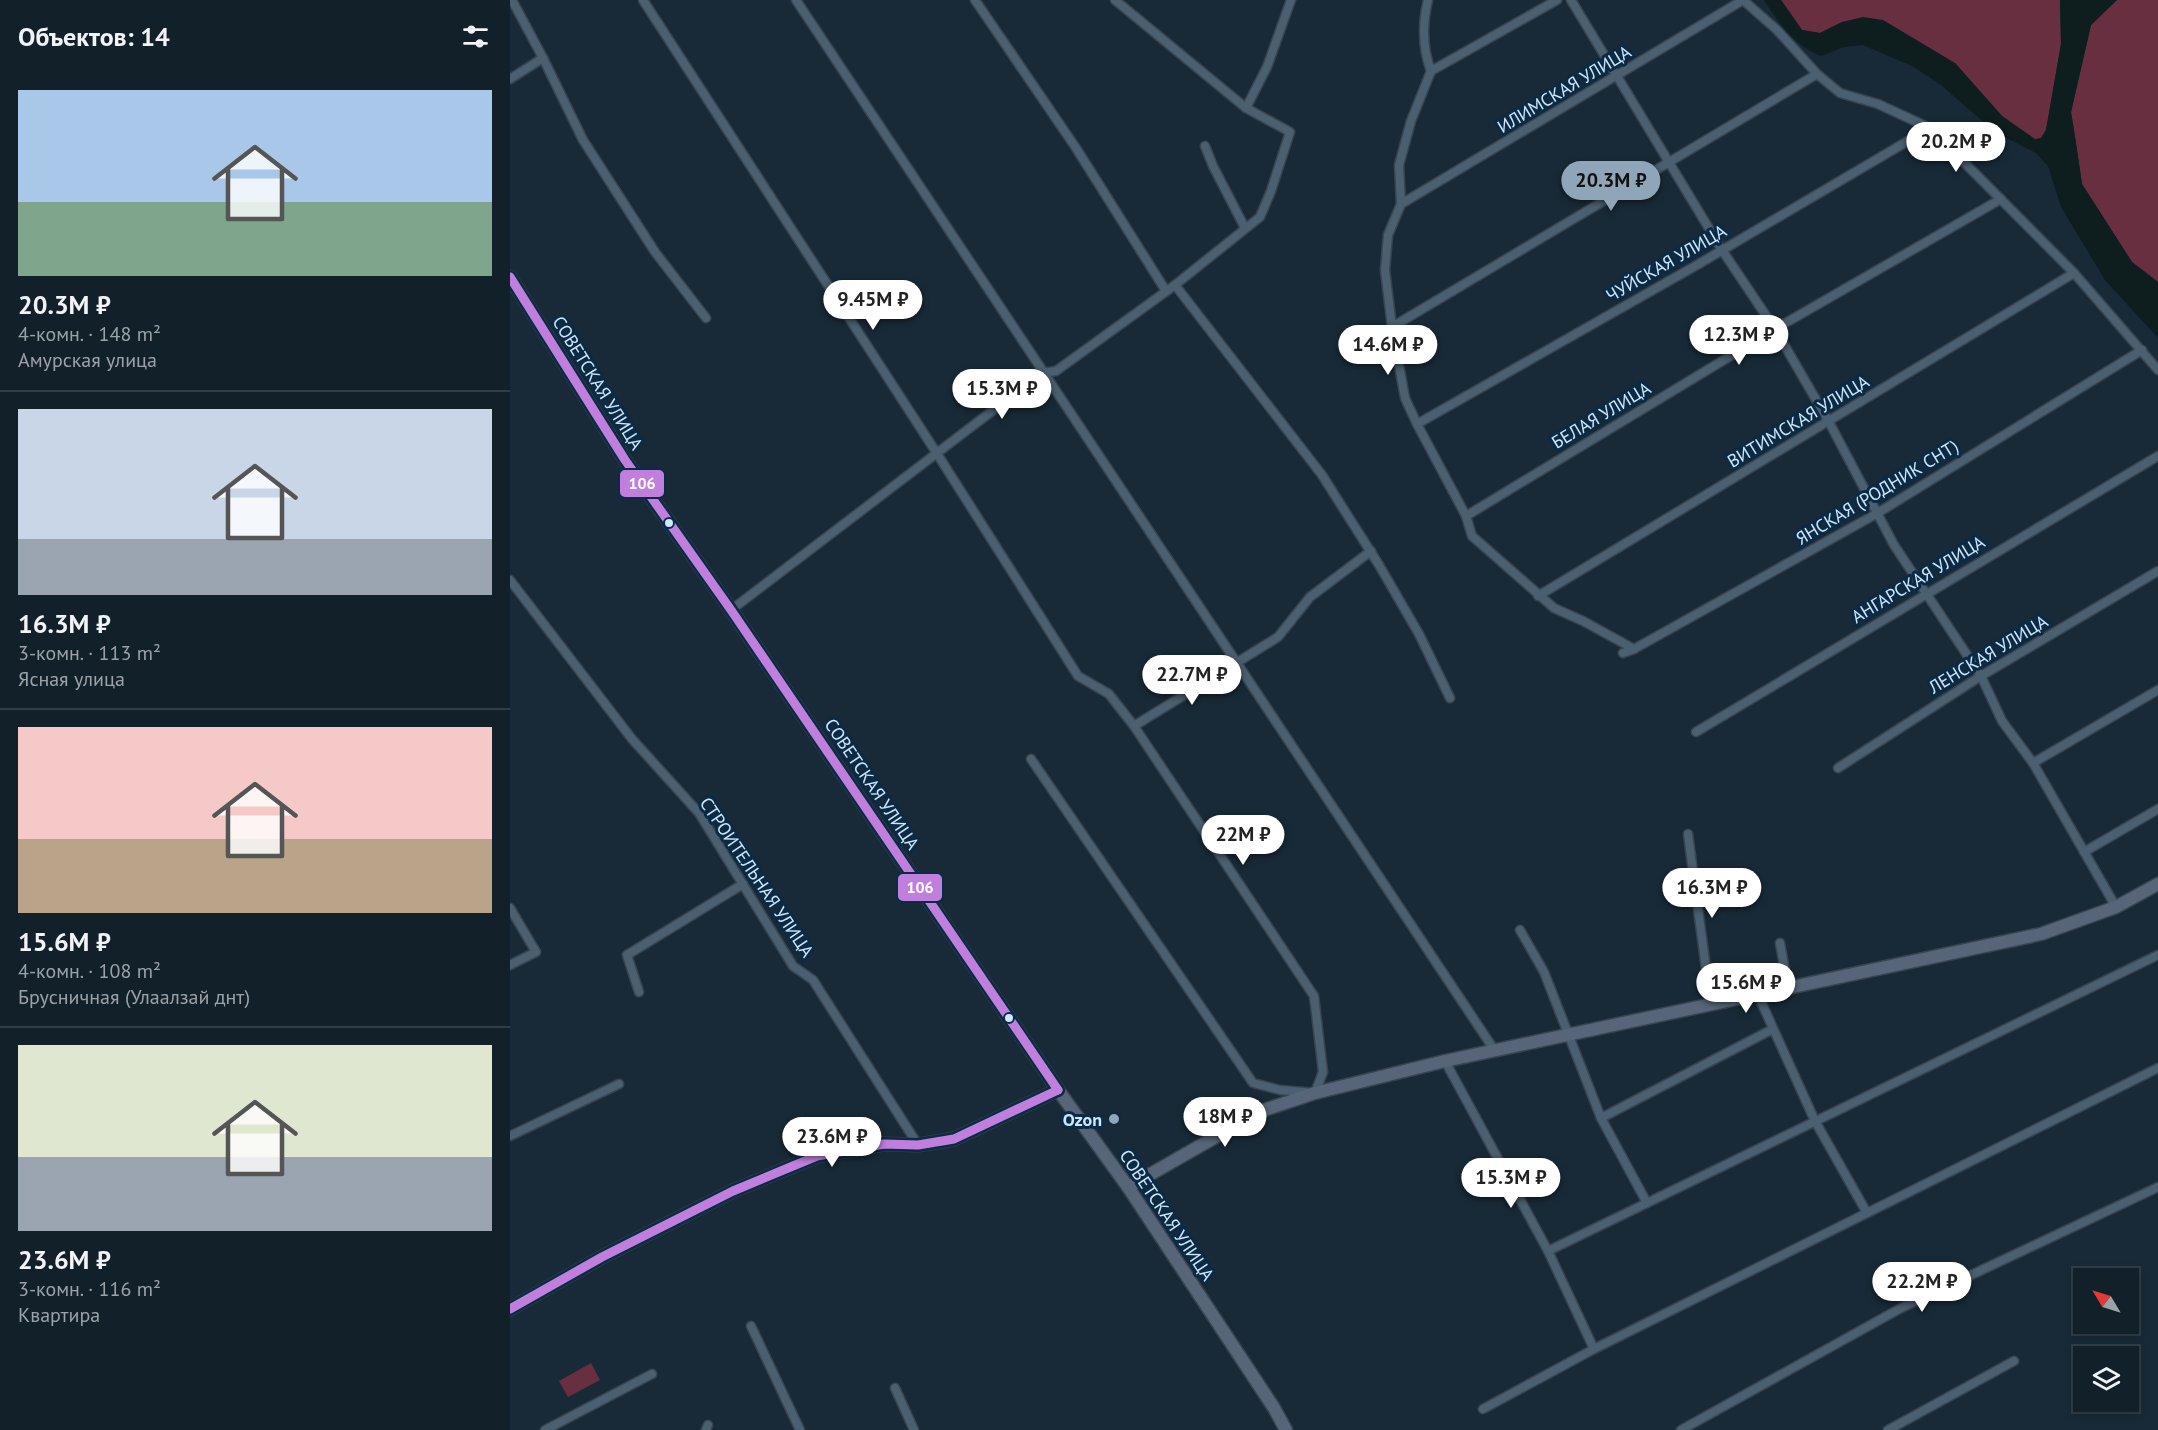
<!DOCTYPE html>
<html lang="ru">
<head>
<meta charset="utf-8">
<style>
  :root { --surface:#122029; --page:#1f2d35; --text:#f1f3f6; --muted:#9ca3a8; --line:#313e46; --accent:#8fa5b8 }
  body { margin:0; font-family:"PT Sans",sans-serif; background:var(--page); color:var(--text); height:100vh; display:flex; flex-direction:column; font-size:22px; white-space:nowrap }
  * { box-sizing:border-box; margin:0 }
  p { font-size:20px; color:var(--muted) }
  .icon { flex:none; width:33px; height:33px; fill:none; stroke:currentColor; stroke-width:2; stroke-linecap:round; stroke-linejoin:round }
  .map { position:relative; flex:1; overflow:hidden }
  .sheet { display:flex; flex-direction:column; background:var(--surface); width:510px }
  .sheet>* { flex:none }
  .needle { width:39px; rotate:308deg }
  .tools { position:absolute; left:1563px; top:1268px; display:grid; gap:12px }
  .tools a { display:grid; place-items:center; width:66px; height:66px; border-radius:0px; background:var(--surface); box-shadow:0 3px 9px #0003,0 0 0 2px var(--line); font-size:30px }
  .price { position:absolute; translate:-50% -51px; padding:0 14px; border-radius:21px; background:#fff; color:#222; font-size:20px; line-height:39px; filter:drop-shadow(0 2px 3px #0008) }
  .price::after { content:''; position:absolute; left:50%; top:36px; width:18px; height:14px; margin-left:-9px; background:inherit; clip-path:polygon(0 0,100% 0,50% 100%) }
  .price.active { background:var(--accent); color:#111 }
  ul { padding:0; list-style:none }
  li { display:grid; align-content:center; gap:12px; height:318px; padding:0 18px }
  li+li { border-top:2px solid var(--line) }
  li span { display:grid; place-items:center; height:186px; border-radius:0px; color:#555 }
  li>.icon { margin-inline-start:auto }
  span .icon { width:108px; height:108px; fill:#fffc; stroke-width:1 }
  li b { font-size:26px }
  h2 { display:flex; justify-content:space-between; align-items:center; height:72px; padding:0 18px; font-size:26px }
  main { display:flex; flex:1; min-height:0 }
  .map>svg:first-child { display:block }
</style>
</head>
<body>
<main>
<section class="sheet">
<h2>Объектов: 14<svg class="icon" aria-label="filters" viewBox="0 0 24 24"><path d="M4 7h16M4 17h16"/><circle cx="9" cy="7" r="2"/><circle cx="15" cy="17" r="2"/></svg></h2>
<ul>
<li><span style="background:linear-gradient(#a9c7e8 60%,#7fa58c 0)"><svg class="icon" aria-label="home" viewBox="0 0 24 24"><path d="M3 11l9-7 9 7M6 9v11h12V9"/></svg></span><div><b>20.3M ₽</b><p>4-комн. · 148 m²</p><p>Амурская улица</p></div></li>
<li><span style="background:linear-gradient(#c9d6e8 70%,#9aa5b1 0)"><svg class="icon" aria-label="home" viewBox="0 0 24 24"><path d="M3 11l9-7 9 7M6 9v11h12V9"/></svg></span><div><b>16.3M ₽</b><p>3-комн. · 113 m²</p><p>Ясная улица</p></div></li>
<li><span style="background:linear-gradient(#f6c9c9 60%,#b9a48a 0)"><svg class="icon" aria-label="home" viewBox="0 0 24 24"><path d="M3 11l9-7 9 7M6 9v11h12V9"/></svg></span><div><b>15.6M ₽</b><p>4-комн. · 108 m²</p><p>Брусничная (Улаалзай днт)</p></div></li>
<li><span style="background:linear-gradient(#dfe7d0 60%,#9aa5b1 0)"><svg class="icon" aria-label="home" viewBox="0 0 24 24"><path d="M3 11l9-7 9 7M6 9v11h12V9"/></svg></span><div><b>23.6M ₽</b><p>3-комн. · 116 m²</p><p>Квартира</p></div></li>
</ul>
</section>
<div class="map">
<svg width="1648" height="1430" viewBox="0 0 1648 1430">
  <rect width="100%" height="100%" fill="#182a37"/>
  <!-- green -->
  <g fill="#682f41">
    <polygon points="1271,0 1550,0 1551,44 1536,130 1531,138 1525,140 1492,116 1445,63 1332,22 1310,33 1292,30"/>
    <polygon points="1607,0 1648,0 1648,282 1622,262 1572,184 1566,143 1561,112 1581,25"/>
    <polygon points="81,1363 90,1380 58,1397 49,1381"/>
  </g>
  <!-- water -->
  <path fill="#0e1d1d" d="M1254 0H1271L1292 30 1310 33 1332 22 1353 17 1373 20 1445 63 1492 116 1525 139 1531 138 1536 130 1551 44 1550 0H1607L1581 25 1561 112 1566 143 1572 184 1622 262 1648 282V338L1595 280 1551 207 1538 166 1526 153 1485 132 1431 85 1404 67 1353 45 1334 47 1311 56C1284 45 1270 25 1254 0Z"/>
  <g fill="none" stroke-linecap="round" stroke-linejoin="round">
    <!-- street casing -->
    <g stroke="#384551" stroke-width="11">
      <g id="street">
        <polyline points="2,0 33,58 73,140 145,252 196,318"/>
        <polyline points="133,0 426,452 568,676 599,694 624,726 804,996 813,1072 805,1093 770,1090 743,1083 521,759"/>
        <polyline points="286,0 985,1051"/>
        <polyline points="465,0 566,148 656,291"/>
        <path d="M918 0C912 25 912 47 921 71L901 121 889 165 891 204 878 235 875 270 882 327 895 398 907 424 956 516 962 536 1044 608 1073 621 1124 649"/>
        <polyline points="1061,0 1212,250 1265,329 1319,422 1384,545 1471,676 1492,721 1523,763 1606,907"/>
        <polyline points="1233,0 1267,30 1307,74 1330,93 1368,104 1420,128 1564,273 1648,370"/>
        <polyline points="921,71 1047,0"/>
        <polyline points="0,79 33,58"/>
        <polyline points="736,108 757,67 781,0"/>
        <polyline points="695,146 703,166 735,228"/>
        <polyline points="891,204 1233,0"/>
        <polyline points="665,285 812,475 869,565 909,634 940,698"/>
        <polyline points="882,327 1307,74"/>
        <polyline points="907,424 1187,265 1420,128"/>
        <polyline points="956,516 1265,329 1491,199"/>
        <polyline points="0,580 122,739 189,813 283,966 303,980 408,1145"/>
        <polyline points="1028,596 1564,273"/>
        <polyline points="221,610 532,373 546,371 665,285 750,217 761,191 780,132 736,108 605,0"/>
        <polyline points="1113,653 1124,649 1366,514 1632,350"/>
        <polyline points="624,726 768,637 800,597 861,551"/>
        <polyline points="1186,732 1648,456"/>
        <polyline points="1523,763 1648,690"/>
        <polyline points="1328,768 1471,676 1648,571"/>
        <polyline points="1178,834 1201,1006"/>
        <polyline points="1574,852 1648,809"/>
        <polyline points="0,908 26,952 0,965"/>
        <polyline points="1010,930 1034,972 1091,1118 1137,1203"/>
        <polyline points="1270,943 1278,988"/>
        <polyline points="129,992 117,955 233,884"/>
        <polyline points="1248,995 1305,1121 1357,1213"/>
        <polyline points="935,1061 1038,1251 1084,1349"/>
        <polyline points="1091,1118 1263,1029"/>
        <polyline points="0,1136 109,1084"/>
        <polyline points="1038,1251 1648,955"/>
        <polyline points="241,1326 290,1430"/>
        <polyline points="385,1388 404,1430"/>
        <polyline points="973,1409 1084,1349 1648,1068"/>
        <polyline points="35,1430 142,1374"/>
        <polyline points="196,1430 198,1425"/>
        <polyline points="1171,1430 1391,1308 1648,1187"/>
        <polyline points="1378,1430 1504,1361"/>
      </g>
    </g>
    <!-- secondary casing -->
    <g stroke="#384551" stroke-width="15">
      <g id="secondary">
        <polyline points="0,277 115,460 221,610 548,1090 618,1187 764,1408 776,1430"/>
        <polyline points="618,1187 751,1111 805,1093 935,1061 1531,934 1606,907 1648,884"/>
        <polyline points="0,1309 92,1257 223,1191 307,1156 374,1144 408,1145 444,1139 548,1090"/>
      </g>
    </g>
    <!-- street -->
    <use href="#street" stroke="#4a5f6f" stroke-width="8"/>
    <!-- secondary -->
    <use href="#secondary" stroke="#566678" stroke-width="12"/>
    <!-- bus-1 casing -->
    <g stroke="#0b2b44" stroke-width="14">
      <g id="bus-1">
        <polyline points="0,277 115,460 221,610 548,1090"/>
        <polyline points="0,1309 92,1257 223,1191 307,1156 374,1144 408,1145 444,1139 548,1090"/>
      </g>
    </g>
    <!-- bus-1 -->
    <use href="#bus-1" stroke="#c07fdc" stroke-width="9"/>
  </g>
  <!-- markers -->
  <g fill="#cfe7fd" stroke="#0b2b44" stroke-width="2">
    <circle cx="159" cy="523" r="5"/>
    <circle cx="499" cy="1018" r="5"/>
  </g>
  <circle fill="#8fa5b8" stroke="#0b2b44" stroke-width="2" cx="604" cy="1119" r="6"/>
  <g text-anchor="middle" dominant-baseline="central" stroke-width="6" stroke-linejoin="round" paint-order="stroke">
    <!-- street labels -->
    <g font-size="18" fill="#cfe7fd" stroke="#0b2b44">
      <text transform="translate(1054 89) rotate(-31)">ИЛИМСКАЯ УЛИЦА</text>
      <text transform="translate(1156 263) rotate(-30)">ЧУЙСКАЯ УЛИЦА</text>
      <text transform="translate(88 383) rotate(58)">СОВЕТСКАЯ УЛИЦА</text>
      <text transform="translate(1091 415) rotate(-31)">БЕЛАЯ УЛИЦА</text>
      <text transform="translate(1288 421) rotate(-31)">ВИТИМСКАЯ УЛИЦА</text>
      <text transform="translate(1367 492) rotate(-31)">ЯНСКАЯ (РОДНИК СНТ)</text>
      <text transform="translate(1408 579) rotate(-31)">АНГАРСКАЯ УЛИЦА</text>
      <text transform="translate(1478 654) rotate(-31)">ЛЕНСКАЯ УЛИЦА</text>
      <text transform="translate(362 784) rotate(56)">СОВЕТСКАЯ УЛИЦА</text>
      <text transform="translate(247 877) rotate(56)">СТРОИТЕЛЬНАЯ УЛИЦА</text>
      <text transform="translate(657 1215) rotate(56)">СОВЕТСКАЯ УЛИЦА</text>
    </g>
    <!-- poi labels -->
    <g font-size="18" font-weight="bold" fill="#cfe7fd" stroke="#0b2b44" text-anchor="end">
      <text x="592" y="1119">Ozon</text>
    </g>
  </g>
  <g stroke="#0b2b44" stroke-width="2">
    <rect x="109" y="469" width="46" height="29" rx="6" fill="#c07fdc"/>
    <rect x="387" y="873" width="46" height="29" rx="6" fill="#c07fdc"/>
  </g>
  <g font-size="16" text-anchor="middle" font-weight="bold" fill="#fff">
    <text x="132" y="489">106</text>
    <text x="410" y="893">106</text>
  </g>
</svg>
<div class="tools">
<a><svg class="needle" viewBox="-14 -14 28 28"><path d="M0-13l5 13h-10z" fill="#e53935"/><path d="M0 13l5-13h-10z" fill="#9ca3a8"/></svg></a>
<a><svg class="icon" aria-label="layers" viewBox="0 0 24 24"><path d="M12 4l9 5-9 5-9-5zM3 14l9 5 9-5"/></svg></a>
</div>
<b class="price" style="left:1446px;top:173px">20.2M ₽</b>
<b class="price active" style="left:1101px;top:212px">20.3M ₽</b>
<b class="price" style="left:363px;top:331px">9.45M ₽</b>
<b class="price" style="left:1229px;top:366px">12.3M ₽</b>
<b class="price" style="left:878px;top:376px">14.6M ₽</b>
<b class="price" style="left:492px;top:420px">15.3M ₽</b>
<b class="price" style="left:682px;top:706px">22.7M ₽</b>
<b class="price" style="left:733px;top:866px">22M ₽</b>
<b class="price" style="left:1202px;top:919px">16.3M ₽</b>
<b class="price" style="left:1236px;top:1014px">15.6M ₽</b>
<b class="price" style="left:715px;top:1148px">18M ₽</b>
<b class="price" style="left:322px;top:1168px">23.6M ₽</b>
<b class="price" style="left:1001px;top:1209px">15.3M ₽</b>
<b class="price" style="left:1412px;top:1313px">22.2M ₽</b>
</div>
</main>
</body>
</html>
